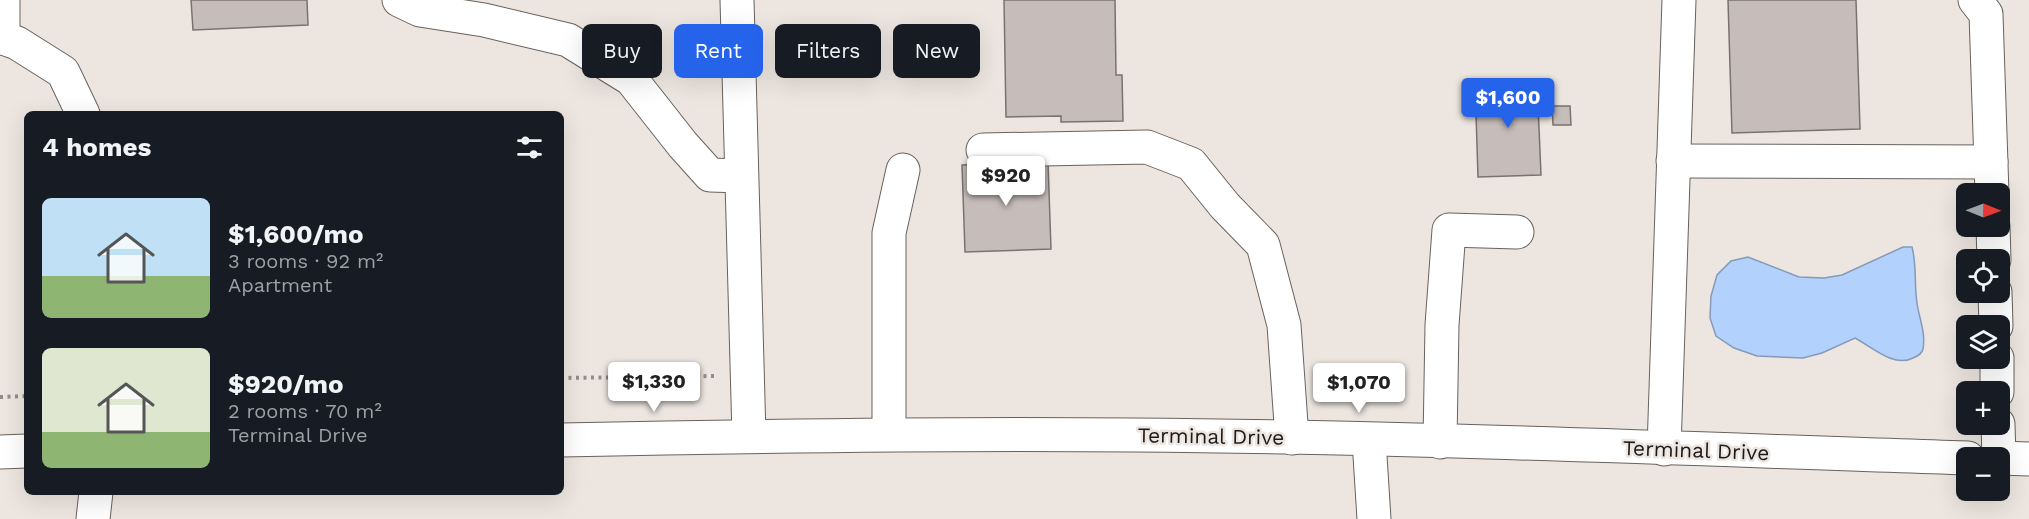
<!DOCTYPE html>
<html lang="en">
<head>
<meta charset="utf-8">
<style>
  :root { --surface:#171b24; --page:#242831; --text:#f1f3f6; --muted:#9ea1a6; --accent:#2563eb }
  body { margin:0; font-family:"Work Sans",sans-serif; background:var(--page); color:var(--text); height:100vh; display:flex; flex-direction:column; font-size:22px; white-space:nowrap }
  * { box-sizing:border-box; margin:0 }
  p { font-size:20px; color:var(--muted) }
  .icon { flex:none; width:33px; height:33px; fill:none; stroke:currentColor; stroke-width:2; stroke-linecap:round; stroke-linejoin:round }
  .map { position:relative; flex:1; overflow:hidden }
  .drawer { position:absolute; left:24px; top:111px; width:540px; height:384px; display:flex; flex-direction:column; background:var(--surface); border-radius:9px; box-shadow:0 6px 24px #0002 }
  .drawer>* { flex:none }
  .guide { position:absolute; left:582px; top:24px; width:570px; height:54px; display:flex; gap:12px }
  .needle { width:39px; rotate:91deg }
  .tools { position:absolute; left:1956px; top:183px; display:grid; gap:12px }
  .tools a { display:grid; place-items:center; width:54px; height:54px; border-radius:9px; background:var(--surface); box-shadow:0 6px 24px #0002; font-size:30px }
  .price { position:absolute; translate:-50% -51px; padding:0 14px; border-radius:6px; background:#fff; color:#222; font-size:20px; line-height:39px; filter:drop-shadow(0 2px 3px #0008) }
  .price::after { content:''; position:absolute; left:50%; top:36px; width:18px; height:14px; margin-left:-9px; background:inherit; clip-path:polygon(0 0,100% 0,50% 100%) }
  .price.current { background:var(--accent); color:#fff }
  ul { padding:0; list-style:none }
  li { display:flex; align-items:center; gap:18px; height:150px; padding:0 18px }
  li span { display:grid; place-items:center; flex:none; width:168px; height:120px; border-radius:9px; color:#555 }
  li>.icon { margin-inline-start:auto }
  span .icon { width:72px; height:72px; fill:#fffc; stroke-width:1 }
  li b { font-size:26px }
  h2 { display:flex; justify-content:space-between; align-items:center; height:72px; padding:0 18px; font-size:26px }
  .tag { padding:0 21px; border-radius:9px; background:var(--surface); box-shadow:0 6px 24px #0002; font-size:21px; line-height:54px }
  .tag.current { background:var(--accent); color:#fff }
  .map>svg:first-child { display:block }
</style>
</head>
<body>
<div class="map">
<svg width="2029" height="519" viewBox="0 0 2029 519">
  <rect width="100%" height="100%" fill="#ede6e0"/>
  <!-- water -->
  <path fill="#b2d1fc" stroke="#859ab8" stroke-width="1.5" d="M1903 247H1912C1917 266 1914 284 1917 303 1919 318 1926 333 1923 349 1922 354 1918 356 1913 358 1894 368 1872 347 1855 338L1822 353 1803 358 1757 356 1734 348 1716 336 1710 318 1711 296 1717 275 1731 261 1748 257 1799 277 1824 278 1842 275Z"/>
  <!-- building -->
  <g fill="#c6bdba" stroke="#7a726f" stroke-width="1.5">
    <polygon points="191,0 307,0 308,25 193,30"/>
    <polygon points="1004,0 1115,0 1116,75 1122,75 1123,121 1061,122 1061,116 1006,117"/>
    <polygon points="1728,0 1856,0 1860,129 1732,133"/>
    <polygon points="1537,81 1541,175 1478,177 1475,83"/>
    <polygon points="1552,106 1570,106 1571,125 1553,125"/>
    <polygon points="1048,162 1051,249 965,252 962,165"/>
  </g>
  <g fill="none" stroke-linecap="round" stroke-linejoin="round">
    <!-- minor casing -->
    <g stroke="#68625d" stroke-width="35">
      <g id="minor">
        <polyline points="399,0 420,10 484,20 568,40 631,79 683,145 710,175 741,176"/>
        <polyline points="737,0 749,436"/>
        <polyline points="1975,0 1986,14 1992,194"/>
        <polyline points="0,37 17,43 63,72 83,114"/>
        <polyline points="3,38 3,0"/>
        <polyline points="983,150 1147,147 1191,164 1225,206 1263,245 1284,325 1292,438"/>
        <polyline points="1673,161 1991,162"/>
        <polyline points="1993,226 1994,260"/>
        <polyline points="1995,292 1996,326"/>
        <polyline points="1997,358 1997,392"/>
        <polyline points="1998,424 1999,458"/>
        <polyline points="889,434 889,233 903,170"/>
        <path d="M561 440C752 436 943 433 1134 435 1412 437 1690 449 1968 458"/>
        <polyline points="1369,440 1374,519"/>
        <polyline points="1440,442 1442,325 1449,230 1517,232"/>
        <polyline points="1664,449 1679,0"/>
        <polyline points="0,452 27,451"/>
        <polyline points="2000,458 2029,459"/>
        <polyline points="93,519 96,492"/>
      </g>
    </g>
    <!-- path -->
    <g stroke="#928d89" stroke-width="4" stroke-dasharray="3 4.5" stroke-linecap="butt">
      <polyline points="561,378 716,376"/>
      <polyline points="0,397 27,396"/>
    </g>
    <!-- minor -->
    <use href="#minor" stroke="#fff" stroke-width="33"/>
  </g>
  <g text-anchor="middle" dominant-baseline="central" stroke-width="5" stroke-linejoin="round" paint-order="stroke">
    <!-- street labels -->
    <g font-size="21" fill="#1c1a18" stroke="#ede6e0">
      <text transform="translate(1211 436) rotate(1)">Terminal Drive</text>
      <text transform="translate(1696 450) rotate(2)">Terminal Drive</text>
    </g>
  </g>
</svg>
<div class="tools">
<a><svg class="needle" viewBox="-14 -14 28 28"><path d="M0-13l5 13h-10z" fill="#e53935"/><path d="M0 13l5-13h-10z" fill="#9ea1a6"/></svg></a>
<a><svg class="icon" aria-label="locate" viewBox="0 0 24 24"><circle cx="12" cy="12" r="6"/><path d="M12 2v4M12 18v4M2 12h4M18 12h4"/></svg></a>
<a><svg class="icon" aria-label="layers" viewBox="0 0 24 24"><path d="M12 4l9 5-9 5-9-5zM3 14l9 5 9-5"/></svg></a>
<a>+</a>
<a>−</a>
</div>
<b class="price current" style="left:1508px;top:129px">$1,600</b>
<b class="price" style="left:1006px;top:207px">$920</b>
<b class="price" style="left:654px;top:413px">$1,330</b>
<b class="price" style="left:1359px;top:414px">$1,070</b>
<div class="guide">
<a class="tag">Buy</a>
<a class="tag current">Rent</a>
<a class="tag">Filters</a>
<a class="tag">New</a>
</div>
<section class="drawer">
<h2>4 homes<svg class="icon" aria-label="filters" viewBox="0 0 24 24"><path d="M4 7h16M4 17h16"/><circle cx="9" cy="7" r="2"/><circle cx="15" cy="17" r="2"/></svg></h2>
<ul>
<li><span style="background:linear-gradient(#bfe0f5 65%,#8fb573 0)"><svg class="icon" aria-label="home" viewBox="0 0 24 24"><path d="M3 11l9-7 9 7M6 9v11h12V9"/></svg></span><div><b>$1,600/mo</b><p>3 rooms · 92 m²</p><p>Apartment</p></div></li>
<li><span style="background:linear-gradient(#dfe7d0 70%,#8fb573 0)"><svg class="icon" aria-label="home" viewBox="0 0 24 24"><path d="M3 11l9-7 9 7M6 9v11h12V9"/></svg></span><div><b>$920/mo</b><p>2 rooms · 70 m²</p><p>Terminal Drive</p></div></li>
</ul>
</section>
</div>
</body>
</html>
